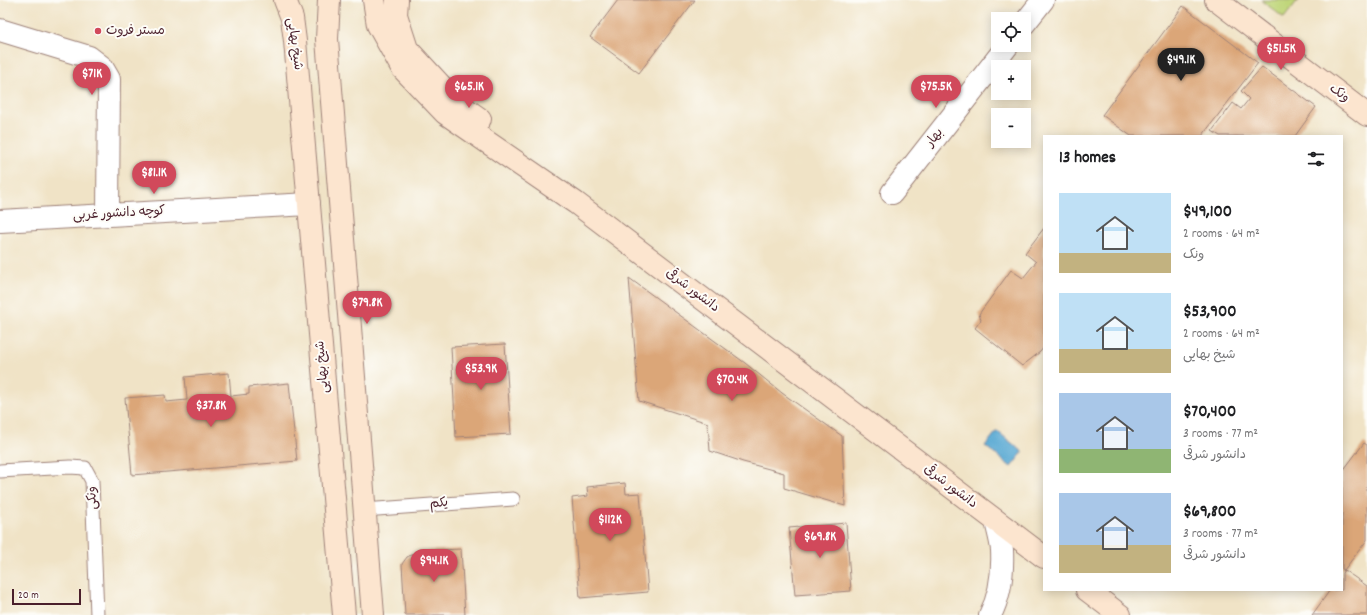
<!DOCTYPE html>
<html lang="en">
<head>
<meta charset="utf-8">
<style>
  :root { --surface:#fff; --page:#f6f6f6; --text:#202124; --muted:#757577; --accent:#d1495b }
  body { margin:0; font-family:Dekko,"Playpen Sans Arabic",sans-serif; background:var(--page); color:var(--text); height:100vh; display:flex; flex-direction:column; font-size:15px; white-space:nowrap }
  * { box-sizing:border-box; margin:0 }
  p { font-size:13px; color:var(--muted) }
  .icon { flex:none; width:22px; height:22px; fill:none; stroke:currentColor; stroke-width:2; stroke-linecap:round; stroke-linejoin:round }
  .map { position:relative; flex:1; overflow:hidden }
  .sheet { position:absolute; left:1043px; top:135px; width:300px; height:456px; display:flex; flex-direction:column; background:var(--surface); border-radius:0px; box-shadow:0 2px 10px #0003 }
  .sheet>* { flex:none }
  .controls { position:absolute; left:991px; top:12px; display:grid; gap:8px }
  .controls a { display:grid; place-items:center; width:40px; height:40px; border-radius:0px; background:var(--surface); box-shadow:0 2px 10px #0003; font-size:20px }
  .scale { position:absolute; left:12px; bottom:10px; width:69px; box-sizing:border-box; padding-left:4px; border:2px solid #4a1f2b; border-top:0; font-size:11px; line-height:14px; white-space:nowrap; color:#4a1f2b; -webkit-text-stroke:3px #fdfcf7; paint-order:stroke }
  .price { position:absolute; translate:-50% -34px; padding:0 9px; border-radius:14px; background:var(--accent); color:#fff; font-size:13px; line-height:26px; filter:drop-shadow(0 1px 2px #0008) }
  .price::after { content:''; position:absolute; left:50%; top:24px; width:12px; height:9px; margin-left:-6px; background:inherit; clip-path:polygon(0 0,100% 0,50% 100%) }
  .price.current { background:#222; color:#fff }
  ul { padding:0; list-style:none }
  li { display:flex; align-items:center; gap:12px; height:100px; padding:0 16px }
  li span { display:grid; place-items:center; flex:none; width:112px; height:80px; border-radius:0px; color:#555 }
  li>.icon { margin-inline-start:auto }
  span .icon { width:48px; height:48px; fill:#fffc; stroke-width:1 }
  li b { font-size:17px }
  h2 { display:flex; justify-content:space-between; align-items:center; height:48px; padding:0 16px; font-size:17px }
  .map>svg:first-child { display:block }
</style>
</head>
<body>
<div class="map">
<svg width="1367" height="615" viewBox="0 0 1367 615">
  <rect width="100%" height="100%" fill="#fdfcf7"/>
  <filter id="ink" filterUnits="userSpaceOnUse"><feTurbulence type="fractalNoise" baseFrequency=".025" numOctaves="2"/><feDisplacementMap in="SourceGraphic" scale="8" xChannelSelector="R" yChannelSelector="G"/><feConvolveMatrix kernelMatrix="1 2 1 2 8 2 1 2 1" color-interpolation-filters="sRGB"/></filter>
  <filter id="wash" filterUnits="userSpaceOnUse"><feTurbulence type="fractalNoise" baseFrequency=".012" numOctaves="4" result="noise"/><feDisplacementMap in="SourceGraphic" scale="16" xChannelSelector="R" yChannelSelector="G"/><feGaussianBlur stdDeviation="0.9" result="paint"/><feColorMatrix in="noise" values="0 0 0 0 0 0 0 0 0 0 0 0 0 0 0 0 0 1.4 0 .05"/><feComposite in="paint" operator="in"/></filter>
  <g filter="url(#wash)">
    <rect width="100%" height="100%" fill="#f0e3c6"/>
    <!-- green -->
    <polygon fill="#c0d67a" stroke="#857a52" points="1261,0 1298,0 1284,18"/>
    <!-- water -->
    <polygon fill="#58a9d3" stroke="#51647f" points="997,431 1023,452 1011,467 985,446"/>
    <g id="blocks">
      <!-- building -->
      <g fill="#dba678">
        <polygon points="618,0 695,0 639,73 590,37"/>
        <polygon points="1183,6 1258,63 1202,136 1131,136 1102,115"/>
        <polygon points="1262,67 1316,107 1295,136 1220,136 1212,131 1233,103 1241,109 1249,99 1241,91"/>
        <polygon points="1044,228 1044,347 1040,352 1022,366 975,328 981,320 979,314 1011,270 1023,278 1036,262 1025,253"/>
        <polygon points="629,278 745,363 782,393 842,436 845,506 784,488 784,473 743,462 710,451 708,423 639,401"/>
        <polygon points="505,344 511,434 456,437 451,347"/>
        <polygon points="229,373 231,396 249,394 249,387 289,383 297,461 132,475 125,398 165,395 166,402 187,400 185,377"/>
        <polygon points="1364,443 1367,445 1367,540 1344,570 1342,569 1342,472"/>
        <polygon points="625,483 626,494 640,493 648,592 580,598 572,498 588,496 587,487"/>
        <polygon points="846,523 851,591 795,595 789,528"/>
        <polygon points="461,549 465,615 405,615 402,564 407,557 419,551"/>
        <polygon points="1344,570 1367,586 1367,615 1312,615 1330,590 1342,590 1342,573"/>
      </g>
    </g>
  </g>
  <g filter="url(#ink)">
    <use href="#blocks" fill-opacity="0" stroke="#9d8178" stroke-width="1"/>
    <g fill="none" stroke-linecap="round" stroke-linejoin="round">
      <!-- lane casing -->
      <g stroke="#9d8178" stroke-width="15">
        <g id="lane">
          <polyline points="0,471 70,467 85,468 92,481 97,615"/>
          <polyline points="364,510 513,499"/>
        </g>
      </g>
      <!-- street casing -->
      <g stroke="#9d8178" stroke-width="24">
        <g id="street">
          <polyline points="1024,24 1043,0"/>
          <polyline points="0,30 89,57 102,67 109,79 108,215"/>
          <polyline points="892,193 1008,45"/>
          <polyline points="0,221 309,204"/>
          <path d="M990 615C1000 596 1003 571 1002 550 1001 540 998 531 996 521"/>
        </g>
      </g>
      <!-- secondary casing -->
      <g stroke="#9d8178" stroke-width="24">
        <g id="secondary">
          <polyline points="285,0 292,18 295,41 344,615"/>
          <polyline points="329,0 327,39 373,615"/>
          <polyline points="374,0 378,25 402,68 445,113 576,203 1044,557"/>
          <polyline points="397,0 396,15 407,49 456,102 480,119"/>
          <polyline points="1216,0 1367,115"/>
          <polyline points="1087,590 1120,615"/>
        </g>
      </g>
      <!-- lane -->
      <use href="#lane" stroke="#fff" stroke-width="13"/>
      <!-- street -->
      <use href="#street" stroke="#fff" stroke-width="22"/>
      <!-- secondary -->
      <use href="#secondary" stroke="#fce5cf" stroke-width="22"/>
    </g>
  </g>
  <!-- markers -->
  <circle fill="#d1495b" stroke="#fdfcf7" stroke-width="1.5" cx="98" cy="31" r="4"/>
  <g text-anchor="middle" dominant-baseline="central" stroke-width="4" stroke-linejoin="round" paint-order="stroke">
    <!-- poi labels -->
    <g font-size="13" fill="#4a1f2b" stroke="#fdfcf7" text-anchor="start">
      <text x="106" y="31">مستر فروت</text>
    </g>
    <!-- street labels -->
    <g font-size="13" fill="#4a1f2b" stroke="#fdfcf7">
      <text transform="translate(294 44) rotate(82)">شیخ بهایی</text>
      <text transform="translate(1339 94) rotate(37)">ونک</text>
      <text transform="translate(935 138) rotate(-52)">بهار</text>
      <text transform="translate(119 214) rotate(-3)">کوچه دانشور غربی</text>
      <text transform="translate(692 291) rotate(37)">دانشور شرقی</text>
      <text transform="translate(323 367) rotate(-95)">شیخ بهایی</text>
      <text transform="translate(950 487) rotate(37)">دانشور شرقی</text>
      <text transform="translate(93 498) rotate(-93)">ونکی</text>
      <text transform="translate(439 504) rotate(-4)">یکم</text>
    </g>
  </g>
</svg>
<div class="controls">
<a><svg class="icon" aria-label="locate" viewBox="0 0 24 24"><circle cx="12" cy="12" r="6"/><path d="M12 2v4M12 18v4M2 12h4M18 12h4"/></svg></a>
<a>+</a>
<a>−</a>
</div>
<div class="scale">20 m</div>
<b class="price" style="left:1281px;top:71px">$51.5K</b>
<b class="price current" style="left:1181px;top:82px">$49.1K</b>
<b class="price" style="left:92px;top:96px">$71K</b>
<b class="price" style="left:469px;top:109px">$65.1K</b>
<b class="price" style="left:936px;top:109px">$75.5K</b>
<b class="price" style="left:154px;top:195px">$81.1K</b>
<b class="price" style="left:367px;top:325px">$79.8K</b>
<b class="price" style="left:481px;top:391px">$53.9K</b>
<b class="price" style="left:732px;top:402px">$70.4K</b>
<b class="price" style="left:211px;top:428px">$37.8K</b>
<b class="price" style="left:610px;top:542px">$112K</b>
<b class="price" style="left:820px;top:559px">$69.8K</b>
<b class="price" style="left:434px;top:583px">$94.1K</b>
<section class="sheet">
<h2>13 homes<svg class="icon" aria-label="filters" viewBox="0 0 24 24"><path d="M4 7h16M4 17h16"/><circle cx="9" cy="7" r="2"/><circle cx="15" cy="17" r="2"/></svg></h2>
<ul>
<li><span style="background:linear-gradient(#bfe0f5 75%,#c2b280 0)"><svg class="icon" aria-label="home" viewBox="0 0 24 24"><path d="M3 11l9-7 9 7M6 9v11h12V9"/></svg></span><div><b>$49,100</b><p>2 rooms · 64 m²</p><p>ونک</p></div></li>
<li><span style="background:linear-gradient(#bfe0f5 70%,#c2b280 0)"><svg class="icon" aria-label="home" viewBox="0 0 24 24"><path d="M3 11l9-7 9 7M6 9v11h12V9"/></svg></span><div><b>$53,900</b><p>2 rooms · 64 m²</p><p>شیخ بهایی</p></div></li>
<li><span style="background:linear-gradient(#a9c7e8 70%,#8fb573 0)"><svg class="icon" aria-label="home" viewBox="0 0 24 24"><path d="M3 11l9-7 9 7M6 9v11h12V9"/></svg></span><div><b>$70,400</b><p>3 rooms · 77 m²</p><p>دانشور شرقی</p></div></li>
<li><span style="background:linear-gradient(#a9c7e8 65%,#c2b280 0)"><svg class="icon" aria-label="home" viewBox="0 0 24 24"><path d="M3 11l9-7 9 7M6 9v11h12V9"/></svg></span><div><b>$69,800</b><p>3 rooms · 77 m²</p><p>دانشور شرقی</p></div></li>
</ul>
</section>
</div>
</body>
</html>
